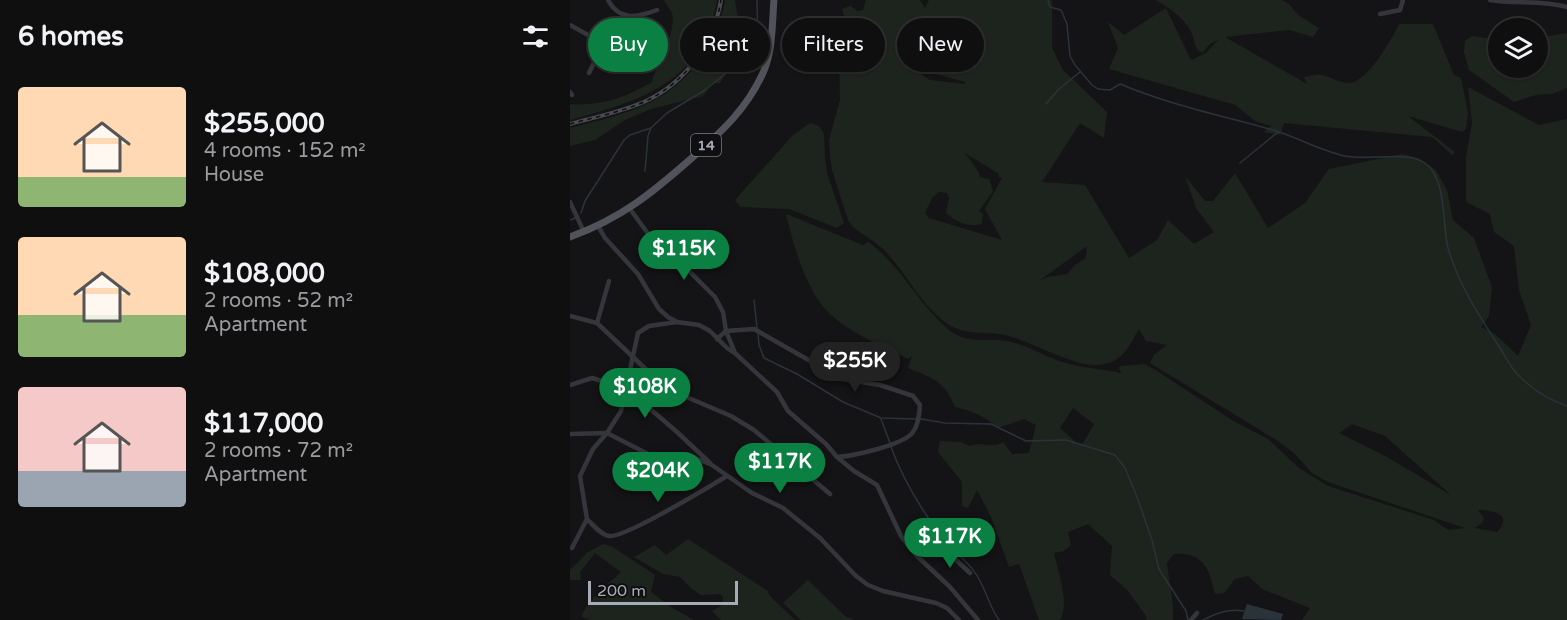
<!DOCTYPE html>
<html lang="en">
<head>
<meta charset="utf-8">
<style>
  :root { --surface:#0f0f10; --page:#181819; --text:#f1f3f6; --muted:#9b9c9f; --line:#2f2f30; --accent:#0b8043 }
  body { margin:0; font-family:"Varela Round",sans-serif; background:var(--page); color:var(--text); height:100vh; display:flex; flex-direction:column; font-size:22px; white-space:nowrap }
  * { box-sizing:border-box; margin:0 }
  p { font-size:20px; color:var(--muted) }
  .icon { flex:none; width:33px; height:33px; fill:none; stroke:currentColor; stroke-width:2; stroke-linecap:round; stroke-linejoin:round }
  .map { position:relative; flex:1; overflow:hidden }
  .details { display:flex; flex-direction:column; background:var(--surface); width:570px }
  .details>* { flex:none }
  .top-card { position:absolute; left:18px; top:18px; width:570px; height:54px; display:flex; gap:12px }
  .fabs { position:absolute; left:918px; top:18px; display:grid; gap:12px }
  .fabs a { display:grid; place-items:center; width:60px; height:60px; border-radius:50%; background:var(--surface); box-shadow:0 2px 4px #0004,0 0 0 2px var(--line); font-size:30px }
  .scale { position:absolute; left:18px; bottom:15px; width:150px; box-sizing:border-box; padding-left:6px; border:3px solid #a6abb6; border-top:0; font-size:16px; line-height:21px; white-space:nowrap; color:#a6abb6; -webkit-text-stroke:4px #0f0f11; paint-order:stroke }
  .price { position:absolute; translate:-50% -51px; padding:0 14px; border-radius:21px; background:var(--accent); color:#fff; font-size:20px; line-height:39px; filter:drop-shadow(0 2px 3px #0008) }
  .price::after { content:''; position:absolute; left:50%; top:36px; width:18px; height:14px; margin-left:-9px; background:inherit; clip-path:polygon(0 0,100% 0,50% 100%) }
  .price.active { background:#222; color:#fff }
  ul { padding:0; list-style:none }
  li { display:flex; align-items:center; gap:18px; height:150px; padding:0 18px }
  li span { display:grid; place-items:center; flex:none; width:168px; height:120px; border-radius:6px; color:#555 }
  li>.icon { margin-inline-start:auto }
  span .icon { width:72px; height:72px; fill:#fffc; stroke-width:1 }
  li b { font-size:26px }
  h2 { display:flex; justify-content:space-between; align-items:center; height:72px; padding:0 18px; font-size:26px }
  .pill { padding:0 21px; border-radius:27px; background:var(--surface); box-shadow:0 2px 4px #0004,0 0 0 2px var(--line); font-size:21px; line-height:54px }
  .pill.active { background:var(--accent); color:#fff }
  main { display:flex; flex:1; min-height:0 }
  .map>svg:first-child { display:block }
</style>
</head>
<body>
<main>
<section class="details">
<h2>6 homes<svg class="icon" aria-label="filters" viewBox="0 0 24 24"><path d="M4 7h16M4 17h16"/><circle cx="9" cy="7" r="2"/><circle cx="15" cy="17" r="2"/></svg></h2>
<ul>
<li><span style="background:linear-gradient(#ffd9b3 75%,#8fb573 0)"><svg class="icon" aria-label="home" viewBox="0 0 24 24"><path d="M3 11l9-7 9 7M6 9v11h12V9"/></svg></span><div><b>$255,000</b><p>4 rooms · 152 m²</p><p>House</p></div></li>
<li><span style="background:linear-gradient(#ffd9b3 65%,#8fb573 0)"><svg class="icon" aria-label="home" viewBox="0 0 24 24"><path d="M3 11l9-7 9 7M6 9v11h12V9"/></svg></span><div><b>$108,000</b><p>2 rooms · 52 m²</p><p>Apartment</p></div></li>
<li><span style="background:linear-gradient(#f6c9c9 70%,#9aa5b1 0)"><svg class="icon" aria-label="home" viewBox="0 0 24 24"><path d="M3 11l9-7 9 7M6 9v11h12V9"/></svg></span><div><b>$117,000</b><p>2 rooms · 72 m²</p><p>Apartment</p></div></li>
</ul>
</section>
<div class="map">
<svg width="997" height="620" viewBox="0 0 997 620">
  <rect width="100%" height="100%" fill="#141416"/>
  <!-- green -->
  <g fill="#1d241d" fill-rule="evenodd">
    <path d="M94 0H147C133 83 70 101 0 120V104C29 107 57 97 82 82 87 61 107 33 102 13 100 9 96 4 94 0Z"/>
    <path d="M155 0H165L167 14 178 26 169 45 175 52 162 64 150 83H142L133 96 81 109 55 120 25 140 0 146V128C26 121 54 115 79 103 119 84 148 44 155 0Z"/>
    <path d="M296 0H350L355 8 359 0H482V48L493 70 537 112 534 138 510 123 472 182 515 185 559 258 587 240 598 220 624 244 644 232 626 208 615 176 635 201H643L665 173 698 228 735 203 759 169 832 154 848 158 865 169 877 190 883 220 904 238 922 287 919 316 911 327 925 334 948 356 961 325 949 290 944 246 924 232 920 214 896 202V157L902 123 898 87 969 125 997 119V620H732L740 608 692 589 678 576 665 579 654 593 645 594C639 569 634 552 604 554L597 563C599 583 604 600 603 620H577L576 616 558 591 540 575 542 546 518 524 498 532 501 545 494 551 484 553C488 573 500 602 490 620H469L449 564 439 567 421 517 407 490 398 508 392 506V482L368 452 370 441 391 442 400 446C410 441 423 449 433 442L442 454 459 453 466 425 454 419 428 428C415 416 403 411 385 407 374 380 364 379 338 368L342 356 338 359C311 345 279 333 258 312 236 291 223 243 216 214L293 245 298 242C331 265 348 304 379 330 396 344 416 338 436 341 456 344 470 354 487 360 505 367 531 369 551 373L549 368 551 366 574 364 584 369 665 422 698 439 729 468 758 486 864 520 878 530 895 528 758 482 742 473 724 453 705 439 580 363 584 355 597 345 576 341 569 329C560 344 555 359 535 364 509 371 463 341 435 335 415 331 396 336 378 324 350 305 337 274 315 251 306 241 292 235 282 226L278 220 262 170 260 155 259 140 270 100 269 60 278 51 270 45 268 25 271 24 279 34 285 45 292 37 293 31 286 24 276 21 272 9 281 6 287 11 293 10ZM340 67 395 82V84L360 80ZM395 153 429 174 428 177 432 178 415 209 432 240 359 218 355 213 362 198 369 192 377 193 379 198 376 213C387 222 398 228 412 224L413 214 409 211 423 191 419 179 410 177 408 171ZM517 246 516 258 505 265 497 274 477 277 469 281ZM503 408 524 424 512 445 508 444 490 428ZM782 424 815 436 881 495 817 457 769 433ZM908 510C922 510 944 514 927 532L905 528 912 523 914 518Z"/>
    <path d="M586 0H712L719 4 728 15 749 28 743 37 719 30 655 37 737 84 734 77C740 76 747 74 752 75 761 77 770 83 779 83 797 83 822 39 829 24H863L884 75 891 78 898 113 896 129 892 132 838 116 885 152 882 155 862 137 714 123 710 135 693 132 701 126 685 121 665 105 539 69 548 48 538 22 554 35 596 8 620 58 622 60 636 53 649 39 640 44 632 53C623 48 625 37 619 28 611 16 598 7 586 0Z"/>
    <polygon points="997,33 997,88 982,94 966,95 944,102 899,70 894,52 895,41 902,36 928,40 928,68 968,68 968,38"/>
    <polygon points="240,123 249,126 254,133 255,158 257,173 274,223 267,228 219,209 170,207 165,200 223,135"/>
    <polygon points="118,539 198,591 199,595 225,620 151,620 142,611 152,605 153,597 150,594 131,595 123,590 110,577 93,574 64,557 85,545 96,555"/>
    <path d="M33 544 41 546 85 575 81 592 101 607 124 620H20L12 617C14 603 41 582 51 572L25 553 10 572 11 580H0V570L18 552Z"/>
    <polygon points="238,580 275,616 284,620 231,620 213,603"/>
  </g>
  <!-- water -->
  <polygon fill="#2b333a" points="677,604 713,614 711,620 672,619"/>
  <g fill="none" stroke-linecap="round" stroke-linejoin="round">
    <!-- stream -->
    <g stroke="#2b333a" stroke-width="1.5">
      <path d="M478 0 480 7 491 10 497 24 500 56 505 65 522 85 528 89 540 90 550 84C600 105 654 116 706 131 729 138 751 151 775 156 798 161 836 150 855 163 877 179 872 223 878 248 888 283 908 314 928 345 934 354 940 367 948 375 963 390 977 399 997 406"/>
      <polyline points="476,104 489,89 510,72"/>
      <polyline points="670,163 708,132"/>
      <polyline points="75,171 78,136 81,128"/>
      <polyline points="11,213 15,201 54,140 60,135 81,128 97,113 135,90 155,74 167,58 188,45 187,0"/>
      <polyline points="0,220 5,218"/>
      <polyline points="184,300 187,328"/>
      <polyline points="188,333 189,345 194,358 227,374 273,402 311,418 346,419"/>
      <polyline points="311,419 320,443"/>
      <polyline points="351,419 375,423 421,424 456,441 496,440 545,455 555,468 567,497 582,540 589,569 616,611 618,620"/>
      <path d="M321 447C334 483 354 514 377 544"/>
      <path d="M380 548C392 557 406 571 412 585 418 597 421 609 429 620"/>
      <path d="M633 620C647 613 659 608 674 611"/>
    </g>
    <!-- street -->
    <g stroke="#35363b" stroke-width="4.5">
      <path d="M38 0C50 22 68 17 87 10"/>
      <path d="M920 0C945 4 973 0 997 7"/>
      <polyline points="810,14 830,10 833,0"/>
      <polyline points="0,25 27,40 30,51 19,73"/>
      <polyline points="0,92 2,95"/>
      <polyline points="0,202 14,232"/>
      <polyline points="60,209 79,235 97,249 145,297 153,312 156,331 165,353"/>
      <polyline points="28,226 35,238 68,274 89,309 98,317 107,322 129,325 140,331 157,348 166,354 207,392 218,411 256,444 267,457 284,471 307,485 331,536 347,556 380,587 408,620"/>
      <polyline points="0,316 27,323 83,376 107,393 161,416 184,430 260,494"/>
      <polyline points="27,323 39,281"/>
      <path d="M147 339 156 331 184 329 272 379 310 385 343 396 350 405C349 414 349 424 343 432 334 445 283 456 267 457"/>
      <polyline points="0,385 22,378 57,389 107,432 140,463"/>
      <polyline points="0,434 37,433 82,456 125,458 142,465 182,493 213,508 250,538 286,576 298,585 313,591 366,603 377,608 389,620"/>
      <path d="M17 519C23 525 31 535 39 536 54 539 140 486 157 476"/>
      <path d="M338 544C364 549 373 553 396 536"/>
      <polyline points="2,548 17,519 10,476 23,449 37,433 51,411 68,333 79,326 107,322"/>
      <polyline points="374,549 400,573"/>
      <polyline points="621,620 627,613"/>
    </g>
    <!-- primary -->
    <path stroke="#51535a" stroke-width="7" d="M0 237C52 218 82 193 123 157 152 131 176 110 193 73 203 51 202 24 204 0"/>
    <!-- rail casing -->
    <g stroke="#484a50" stroke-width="4">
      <path id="rail" d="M0 124C25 117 52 112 76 101 116 82 144 43 151 0"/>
    </g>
    <!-- rail -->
    <use href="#rail" stroke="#0f0f11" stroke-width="1.5" stroke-dasharray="4.5" stroke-linecap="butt"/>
  </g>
  <g text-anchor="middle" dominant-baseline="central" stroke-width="6" stroke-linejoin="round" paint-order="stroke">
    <!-- shield labels -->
    <rect fill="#0f0f11" stroke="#797c84" stroke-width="1.5" x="121" y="134" width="30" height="22" rx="4.5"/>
    <g font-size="14" font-weight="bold" fill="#a6abb6">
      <text x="136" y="145">14</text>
    </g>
  </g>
</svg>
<div class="fabs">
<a><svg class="icon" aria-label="layers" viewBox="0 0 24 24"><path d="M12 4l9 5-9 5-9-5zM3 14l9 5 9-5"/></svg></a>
</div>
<div class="scale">200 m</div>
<b class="price" style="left:114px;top:281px">$115K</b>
<b class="price active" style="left:285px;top:393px">$255K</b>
<b class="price" style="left:75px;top:419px">$108K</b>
<b class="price" style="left:210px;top:494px">$117K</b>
<b class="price" style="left:88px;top:503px">$204K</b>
<b class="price" style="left:380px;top:569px">$117K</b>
<div class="top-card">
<a class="pill active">Buy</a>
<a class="pill">Rent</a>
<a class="pill">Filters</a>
<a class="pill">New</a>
</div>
</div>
</main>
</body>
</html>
